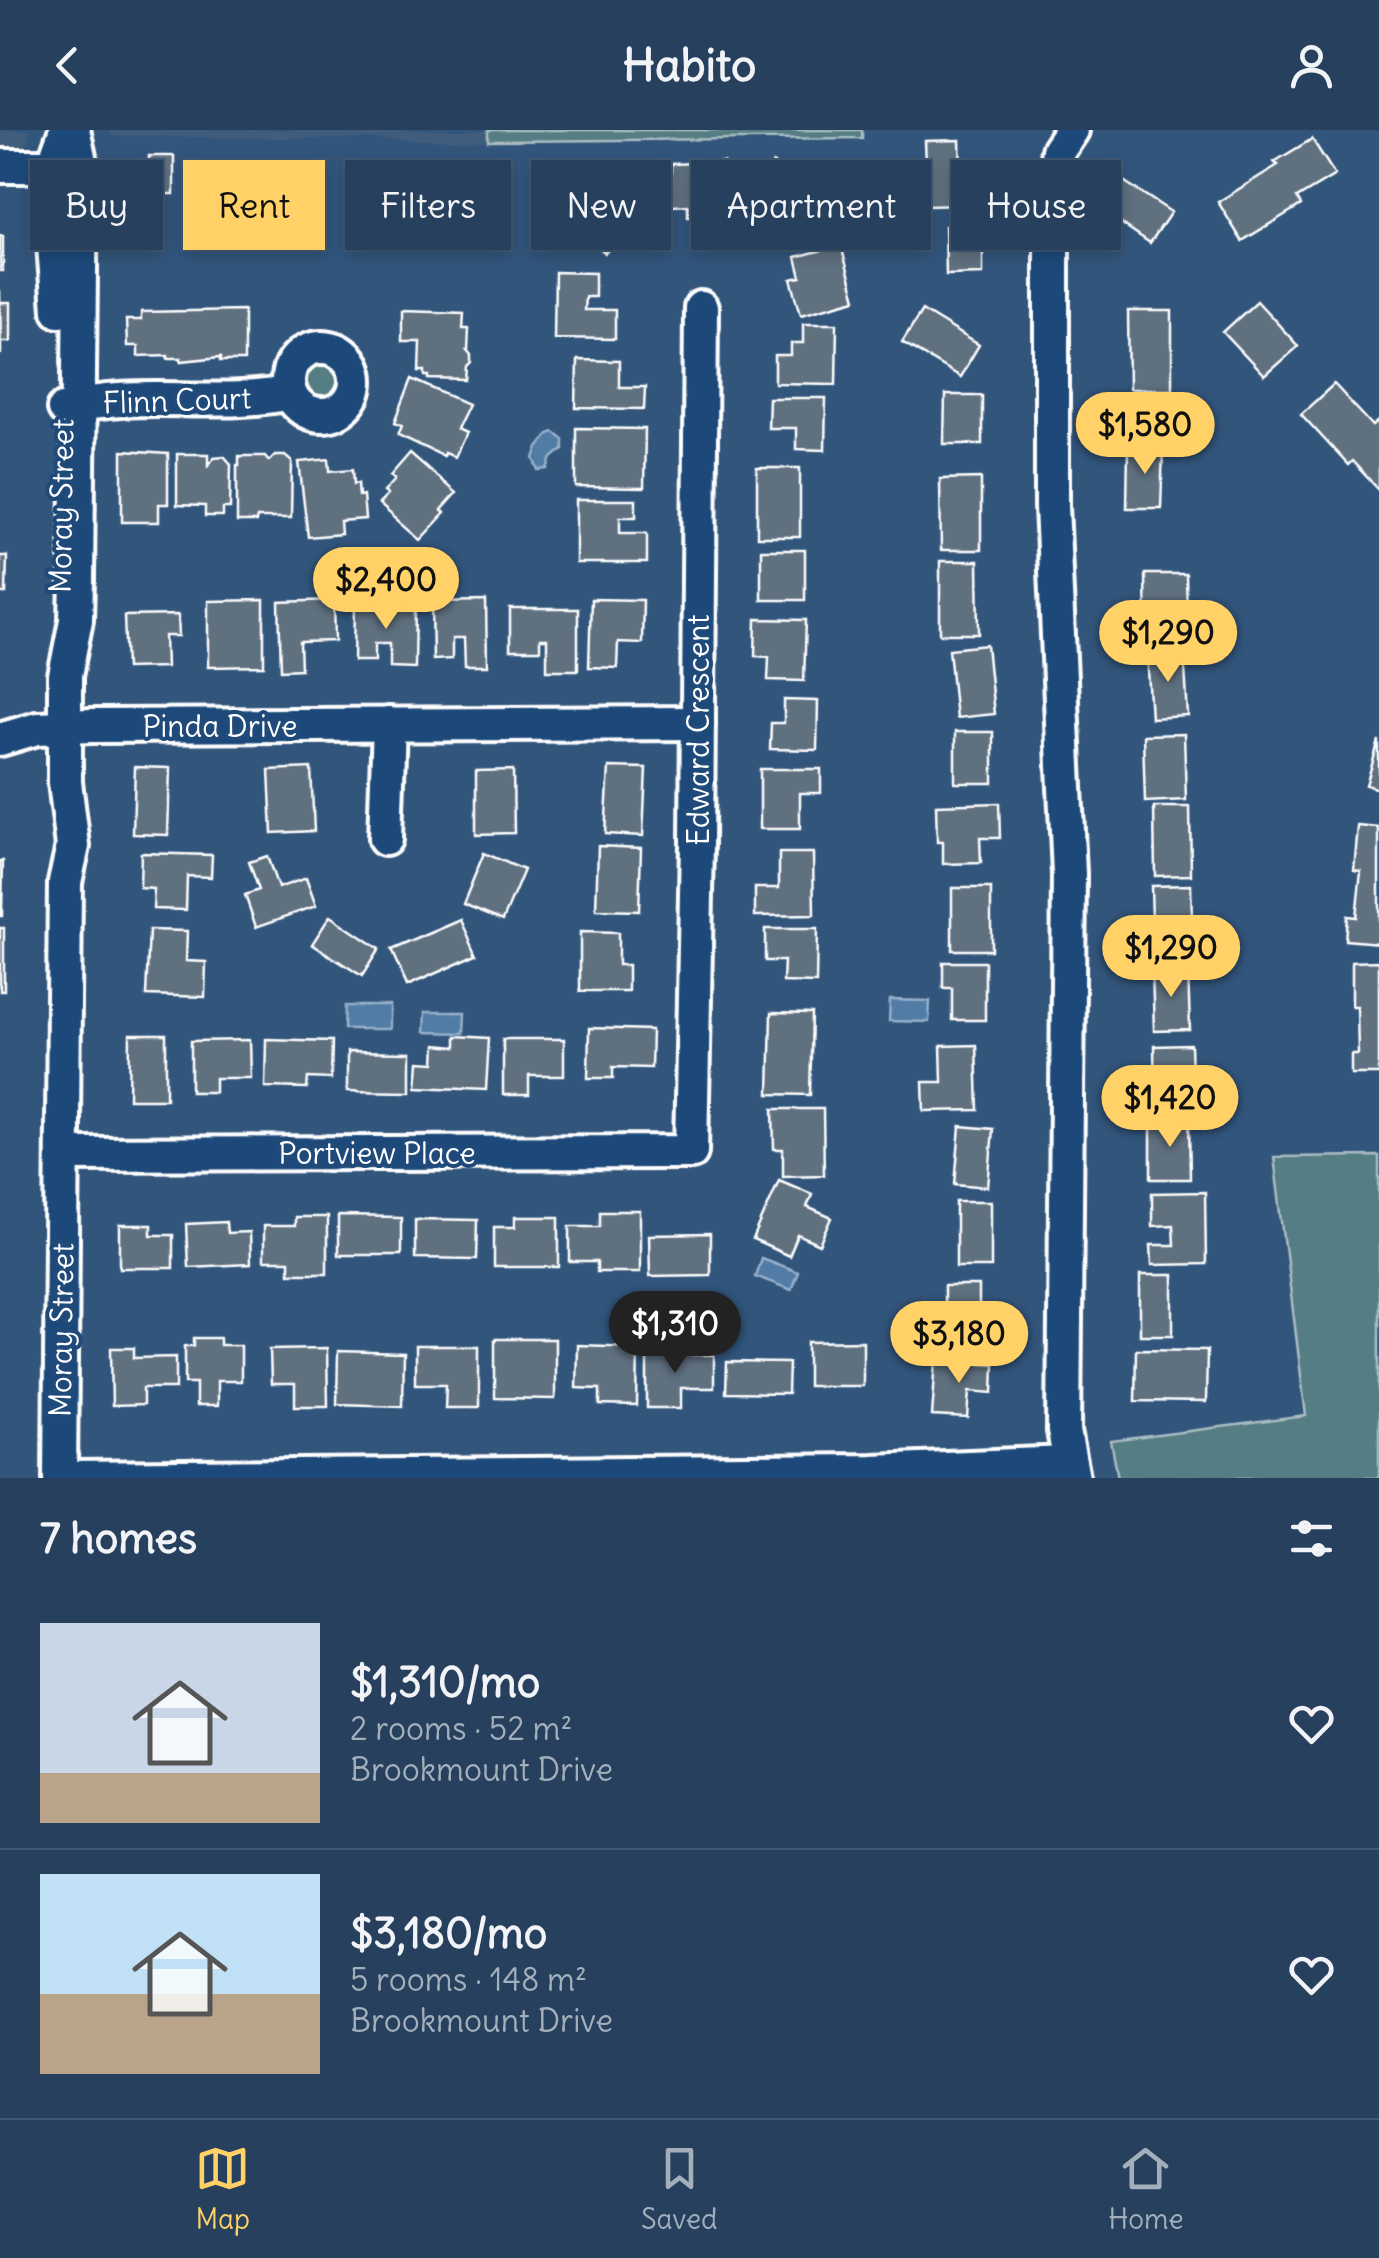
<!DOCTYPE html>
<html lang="en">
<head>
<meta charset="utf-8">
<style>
  :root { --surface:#26405d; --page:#2e4763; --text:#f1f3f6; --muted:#a4afbc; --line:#425972; --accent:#ffd166 }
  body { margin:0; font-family:Delius,sans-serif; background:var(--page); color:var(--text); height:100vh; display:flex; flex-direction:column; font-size:38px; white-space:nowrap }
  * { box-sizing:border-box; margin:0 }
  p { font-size:32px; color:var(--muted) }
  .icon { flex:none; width:55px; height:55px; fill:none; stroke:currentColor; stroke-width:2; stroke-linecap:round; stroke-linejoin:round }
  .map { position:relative; height:1348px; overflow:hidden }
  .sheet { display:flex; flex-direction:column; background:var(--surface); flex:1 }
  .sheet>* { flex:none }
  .hud { position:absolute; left:30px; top:30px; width:1320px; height:90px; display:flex; gap:20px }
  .price { position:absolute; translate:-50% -85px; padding:0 22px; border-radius:35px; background:var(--accent); color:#111; font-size:32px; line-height:65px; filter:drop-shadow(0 2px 5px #0008) }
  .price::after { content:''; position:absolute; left:50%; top:60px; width:30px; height:22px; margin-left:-15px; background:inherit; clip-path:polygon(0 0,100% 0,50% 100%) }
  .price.on { background:#222; color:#fff }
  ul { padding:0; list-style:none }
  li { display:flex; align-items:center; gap:30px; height:250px; padding:0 40px }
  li+li { border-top:2px solid var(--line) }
  li span { display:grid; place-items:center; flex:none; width:280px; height:200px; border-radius:0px; color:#555 }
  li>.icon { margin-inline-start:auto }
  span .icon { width:120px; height:120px; fill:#fffc; stroke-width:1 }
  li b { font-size:42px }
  h2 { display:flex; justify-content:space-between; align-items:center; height:120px; padding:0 40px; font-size:42px }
  .pill { padding:0 35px; border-radius:0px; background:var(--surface); box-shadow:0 5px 15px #0003,0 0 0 2px var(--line); font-size:35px; line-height:90px }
  .pill.on { background:var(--accent); color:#111 }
  header { display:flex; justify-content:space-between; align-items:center; height:130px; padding:0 40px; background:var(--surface); font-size:45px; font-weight:800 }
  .tabs { display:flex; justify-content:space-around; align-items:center; height:140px; border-top:2px solid var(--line); background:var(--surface); font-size:28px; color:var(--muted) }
  .tabs a { display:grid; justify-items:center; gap:5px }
  .tabs .on { color:var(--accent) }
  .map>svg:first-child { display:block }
</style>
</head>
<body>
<header><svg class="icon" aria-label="back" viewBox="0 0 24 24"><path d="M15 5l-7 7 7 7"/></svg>Habito<svg class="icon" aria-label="person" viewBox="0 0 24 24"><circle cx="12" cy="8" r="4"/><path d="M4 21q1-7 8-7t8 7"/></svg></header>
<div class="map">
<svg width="1379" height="1348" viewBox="0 0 1379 1348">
  <rect width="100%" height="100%" fill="#32557c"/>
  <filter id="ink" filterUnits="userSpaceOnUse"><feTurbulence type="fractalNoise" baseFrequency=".01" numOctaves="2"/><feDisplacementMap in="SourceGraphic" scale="20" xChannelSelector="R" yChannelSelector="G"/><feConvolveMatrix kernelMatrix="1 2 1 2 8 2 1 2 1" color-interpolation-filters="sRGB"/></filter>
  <g filter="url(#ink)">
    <!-- built -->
    <g fill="#405d7d">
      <polygon points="0,0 29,0 28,11 23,16 0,16"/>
      <polygon points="111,0 498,0 497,11 111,6"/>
    </g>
    <!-- green -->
    <g fill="#557d84" stroke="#aabec2" stroke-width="2.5">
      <polygon points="489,0 862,0 862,8 489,11"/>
      <circle cx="323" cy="251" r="20"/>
      <polygon points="1379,1026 1379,1348 1118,1348 1111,1311 1306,1286 1274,1027"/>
    </g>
    <!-- water -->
    <g fill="#517ba6" stroke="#97b0ca" stroke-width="2.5">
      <polygon points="554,302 563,309 563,319 552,328 548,339 539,340 534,328 538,317 548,304"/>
      <polygon points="890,870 930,871 929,892 889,891"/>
      <polygon points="345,876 390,876 390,899 344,899"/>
      <polygon points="425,882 465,882 464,903 424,902"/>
      <polygon points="761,1128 798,1142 791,1160 755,1146"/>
    </g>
    <!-- building -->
    <g fill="#5f6f7f" stroke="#fff" stroke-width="2.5">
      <polygon points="1312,9 1335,45 1297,68 1301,75 1242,111 1218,72 1278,35 1274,32"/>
      <polygon points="960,10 962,75 928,76 925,11"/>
      <polygon points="149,26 174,26 174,64 141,64 141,31 149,31"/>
      <polygon points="724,32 726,85 688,87 688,75 658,77 657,51 671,51 671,34"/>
      <polygon points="773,33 800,51 795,58 824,78 809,101 781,82 766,104 739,85"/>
      <polygon points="599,41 643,84 605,123 561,80"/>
      <polygon points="1119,48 1171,82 1150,113 1099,78"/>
      <polygon points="983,95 983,144 946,145 945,96"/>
      <rect x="0" y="106" width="3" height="35"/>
      <polygon points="841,115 856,169 801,184 791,149 801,147 796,127"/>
      <polygon points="555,142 595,143 595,167 585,167 584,180 615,180 615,209 554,208"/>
      <polygon points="0,160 0,173 10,173 10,211 1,211 1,225"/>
      <polygon points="1257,171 1298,216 1264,246 1223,202"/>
      <polygon points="244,180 244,231 221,231 221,227 181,231 181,228 168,228 168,225 138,226 138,216 127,216 126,190 141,190 141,182"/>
      <polygon points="922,180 979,215 960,247 902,212"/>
      <polygon points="401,181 464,183 463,199 469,199 468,221 467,221 471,226 471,233 467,237 466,250 429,249 429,246 425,246 425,241 419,241 420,212 401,212"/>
      <polygon points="1128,181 1172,181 1172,259 1129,259"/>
      <polygon points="803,193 837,193 836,254 775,253 775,226 791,226 791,213 803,213"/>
      <polygon points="577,230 619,231 619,257 645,257 644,279 576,278"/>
      <polygon points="412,249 468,274 456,299 465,303 454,327 444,323 443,326 398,305 402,296 395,293"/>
      <polygon points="1334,254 1373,296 1379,291 1379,360 1352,331 1348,335 1301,284"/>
      <polygon points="945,265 982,265 982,314 944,314"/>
      <polygon points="769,268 826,268 825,320 796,319 796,298 768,298"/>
      <polygon points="576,298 645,299 644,358 576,357"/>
      <polygon points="1128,317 1163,317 1161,378 1127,378"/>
      <polygon points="122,321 168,324 168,374 159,374 159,392 122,392"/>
      <polygon points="410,323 456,363 441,380 445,383 420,410 379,374 388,365 384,362 395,350 390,346"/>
      <polygon points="177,324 208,324 208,335 214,327 224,326 231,334 230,378 223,378 223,386 205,386 205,376 177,375"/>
      <polygon points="275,325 285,325 292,331 291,388 257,388 256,392 237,392 237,335 239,335 239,326 265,326 269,331"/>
      <polygon points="329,329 330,341 353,339 354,354 358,353 359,366 363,365 365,389 340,391 341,404 308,407 299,332"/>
      <rect x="757" y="338" width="43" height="69"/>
      <polygon points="981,348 981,420 941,420 940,349"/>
      <polygon points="576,370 636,370 636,387 620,387 620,403 647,403 647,433 576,433"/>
      <rect x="761" y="420" width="44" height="50"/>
      <polygon points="0,426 7,426 6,463 0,463"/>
      <polygon points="940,431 978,431 979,504 940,504"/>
      <polygon points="1145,444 1186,444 1187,490 1171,490 1171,511 1146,511"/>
      <polygon points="591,469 643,470 642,513 618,512 617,538 589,537"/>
      <polygon points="264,470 264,536 208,537 208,471"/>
      <polygon points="334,470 335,511 300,512 301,539 281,540 279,472"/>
      <polygon points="486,471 487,536 465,536 464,509 452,509 452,529 433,530 432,472"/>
      <polygon points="355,473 416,474 415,538 390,537 390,513 375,513 375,531 354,531"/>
      <polygon points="510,479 578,479 578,540 547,540 547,509 540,509 540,520 510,520"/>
      <polygon points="178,485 179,506 165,506 166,537 126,538 124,486"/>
      <polygon points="756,489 806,490 804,551 768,550 769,527 755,526"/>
      <polygon points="987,515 994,584 956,588 949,519"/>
      <polygon points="1184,522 1188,586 1151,588 1147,524"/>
      <polygon points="784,570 818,571 817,620 770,619 771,593 784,593"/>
      <rect x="955" y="602" width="38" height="51"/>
      <polygon points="1184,604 1186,670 1145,672 1143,605"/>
      <polygon points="1379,611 1379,659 1366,655"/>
      <polygon points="135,637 170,638 168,705 133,704"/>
      <polygon points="609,637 646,638 643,706 605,704"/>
      <polygon points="311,638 314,701 272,703 269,640"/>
      <polygon points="760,639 821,639 821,663 800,663 800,699 760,699"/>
      <polygon points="513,640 514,703 476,704 476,641"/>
      <polygon points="999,673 1000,708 980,708 981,733 943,734 943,712 937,712 936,675"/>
      <polygon points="1154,677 1190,677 1191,745 1155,746"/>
      <polygon points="1358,696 1379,698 1379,813 1345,810 1347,786 1356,787 1361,741 1354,740"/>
      <polygon points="598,716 641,718 639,781 596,780"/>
      <polygon points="141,723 212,725 211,747 187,746 186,780 153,779 154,759 140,758"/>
      <polygon points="484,723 524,740 503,790 463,774"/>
      <polygon points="779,723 813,723 814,785 755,786 755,758 779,758"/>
      <polygon points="267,726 278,758 306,748 316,776 256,797 245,765 259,760 249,732"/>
      <polygon points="0,731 3,731 2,786 0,786"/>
      <polygon points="1191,755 1193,823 1153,825 1151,756"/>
      <rect x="952" y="758" width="39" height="62"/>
      <polygon points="330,786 379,819 362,846 312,814"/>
      <polygon points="461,790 477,825 407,856 391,820"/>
      <rect x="0" y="798" width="4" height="63"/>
      <polygon points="765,799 817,799 816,853 783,852 784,831 765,831"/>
      <polygon points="149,800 187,801 186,831 206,832 205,867 146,865"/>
      <polygon points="580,802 618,803 618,835 628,835 628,861 580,861"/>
      <polygon points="1379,831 1379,944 1351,944 1351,924 1358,924 1357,876 1352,876 1352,832"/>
      <polygon points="943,832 985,832 985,890 952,890 952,858 943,858"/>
      <polygon points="1188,839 1190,900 1154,901 1152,841"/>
      <polygon points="771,883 812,884 810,965 769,964"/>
      <polygon points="589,898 652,900 651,938 613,937 613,948 588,948"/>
      <polygon points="130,905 166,905 166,969 129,969"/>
      <polygon points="456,906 489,908 486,960 417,957 419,932 435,933 436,915 456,917"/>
      <polygon points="266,909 332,911 331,949 308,948 307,958 265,957"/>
      <polygon points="503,909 564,909 564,946 529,946 529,965 503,965"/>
      <polygon points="250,910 251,948 215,948 215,962 191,962 191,911"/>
      <polygon points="976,915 978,980 924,981 923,952 942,952 941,916"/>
      <polygon points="1191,915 1193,976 1155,976 1154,916"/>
      <polygon points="347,922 411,923 411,962 347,961"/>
      <polygon points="773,979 823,979 824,1045 783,1046 783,1019 774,1019"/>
      <polygon points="1151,990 1189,990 1190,1049 1151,1049"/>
      <polygon points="960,996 993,999 988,1057 955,1054"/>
      <polygon points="779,1050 812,1064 807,1077 832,1088 820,1115 798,1105 789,1126 753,1110"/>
      <polygon points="1205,1062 1206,1134 1152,1135 1151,1115 1174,1115 1173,1095 1152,1096 1152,1063"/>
      <rect x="956" y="1071" width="35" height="66"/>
      <polygon points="600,1081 640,1081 640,1142 597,1142 597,1132 570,1132 570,1096 600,1096"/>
      <polygon points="338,1086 401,1087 401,1125 338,1125"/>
      <polygon points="294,1087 327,1087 327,1143 289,1143 289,1131 263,1131 263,1096 294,1096"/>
      <polygon points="515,1087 559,1087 559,1137 494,1137 494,1097 515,1097"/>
      <polygon points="415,1089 478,1090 477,1129 415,1128"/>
      <polygon points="226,1092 227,1103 249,1102 250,1134 188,1137 186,1094"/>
      <polygon points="120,1095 151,1095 151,1105 173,1105 173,1138 120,1138"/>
      <polygon points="710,1104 710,1145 650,1146 649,1105"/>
      <rect x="1140" y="1145" width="33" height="60"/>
      <rect x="944" y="1156" width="35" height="54"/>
      <polygon points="194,1208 220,1208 220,1215 241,1215 241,1251 217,1251 217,1276 196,1276 196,1253 185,1253 185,1216 194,1216"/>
      <polygon points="495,1209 555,1209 555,1269 495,1268"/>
      <polygon points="863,1211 863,1256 808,1256 808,1212"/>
      <polygon points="647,1213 666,1213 667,1225 714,1225 714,1258 681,1258 681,1278 647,1278"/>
      <polygon points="577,1215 638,1217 637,1276 600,1275 600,1259 576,1258"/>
      <polygon points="415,1216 479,1216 479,1278 445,1278 446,1254 415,1254"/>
      <polygon points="111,1218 134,1218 134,1228 176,1227 176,1258 143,1258 143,1275 112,1276"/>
      <polygon points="327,1218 328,1276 295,1276 295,1254 271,1254 270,1219"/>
      <polygon points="1136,1219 1207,1220 1206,1272 1135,1271"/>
      <polygon points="338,1221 403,1223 402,1276 337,1274"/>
      <polygon points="936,1230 994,1234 993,1263 970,1261 968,1288 932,1286"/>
      <polygon points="727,1232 789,1233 788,1264 726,1263"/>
    </g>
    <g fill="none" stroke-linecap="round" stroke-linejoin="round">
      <!-- minor casing -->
      <g stroke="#fff" stroke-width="40">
        <g id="minor">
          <polyline points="1072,0 1058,21 1052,58 1052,376 1069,744 1064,1301 1073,1348"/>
          <polyline points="0,36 72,36"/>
          <polyline points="59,180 52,89 53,36 66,0"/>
          <circle cx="322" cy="251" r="34"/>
          <path d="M64 279C138 258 216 279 290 263"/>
          <polyline points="0,609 37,598 92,596 698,593"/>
          <polyline points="385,709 389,594"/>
          <polyline points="63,1024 691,1022 697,713 701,178"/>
          <polyline points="60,1348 65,752 73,716 65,652 65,546 76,490 77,450 81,36 73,0"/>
          <polyline points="70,1348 872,1341 1068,1333"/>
        </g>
      </g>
      <!-- minor -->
      <use href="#minor" stroke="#1f4a7a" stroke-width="32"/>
    </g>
  </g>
  <g text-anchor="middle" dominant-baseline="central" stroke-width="8" stroke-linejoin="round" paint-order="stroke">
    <!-- street labels -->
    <g font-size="30" fill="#fff" stroke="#1f4a7a">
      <text transform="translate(177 270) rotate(-2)">Flinn Court</text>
      <text transform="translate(61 376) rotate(-89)">Moray Street</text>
      <text x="220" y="596">Pinda Drive</text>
      <text transform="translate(698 600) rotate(-90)">Edward Crescent</text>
      <text x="377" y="1023">Portview Place</text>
      <text transform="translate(61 1200) rotate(-89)">Moray Street</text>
    </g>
  </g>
</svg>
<b class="price" style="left:1145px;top:347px">$1,580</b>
<b class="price" style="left:386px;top:502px">$2,400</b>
<b class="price" style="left:1168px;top:555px">$1,290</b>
<b class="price" style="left:1171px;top:870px">$1,290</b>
<b class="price" style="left:1170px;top:1020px">$1,420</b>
<b class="price on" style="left:675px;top:1246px">$1,310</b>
<b class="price" style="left:959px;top:1256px">$3,180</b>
<div class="hud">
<a class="pill">Buy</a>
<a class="pill on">Rent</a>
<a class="pill">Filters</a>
<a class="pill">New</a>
<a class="pill">Apartment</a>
<a class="pill">House</a>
</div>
</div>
<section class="sheet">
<h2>7 homes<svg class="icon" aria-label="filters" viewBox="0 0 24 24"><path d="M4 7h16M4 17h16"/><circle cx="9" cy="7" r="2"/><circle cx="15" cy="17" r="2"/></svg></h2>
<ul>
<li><span style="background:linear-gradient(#c9d6e8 75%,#b9a48a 0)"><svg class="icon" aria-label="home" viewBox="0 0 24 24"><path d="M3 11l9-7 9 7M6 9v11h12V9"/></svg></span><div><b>$1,310/mo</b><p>2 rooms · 52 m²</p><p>Brookmount Drive</p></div><svg class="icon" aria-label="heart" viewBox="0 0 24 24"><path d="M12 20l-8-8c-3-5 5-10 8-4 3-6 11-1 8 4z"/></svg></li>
<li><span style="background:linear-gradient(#bfe0f5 60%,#b9a48a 0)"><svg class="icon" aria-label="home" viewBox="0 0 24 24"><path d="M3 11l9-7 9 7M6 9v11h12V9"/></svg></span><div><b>$3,180/mo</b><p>5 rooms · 148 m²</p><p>Brookmount Drive</p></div><svg class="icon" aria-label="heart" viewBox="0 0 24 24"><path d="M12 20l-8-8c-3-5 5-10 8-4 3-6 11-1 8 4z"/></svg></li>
</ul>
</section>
<nav class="tabs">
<a class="on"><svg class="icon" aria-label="map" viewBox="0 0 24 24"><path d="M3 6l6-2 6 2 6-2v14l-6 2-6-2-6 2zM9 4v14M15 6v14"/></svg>Map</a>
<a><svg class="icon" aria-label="saved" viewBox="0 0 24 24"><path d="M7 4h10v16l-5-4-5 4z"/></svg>Saved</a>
<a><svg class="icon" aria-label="home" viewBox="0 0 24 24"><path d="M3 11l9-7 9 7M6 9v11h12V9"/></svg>Home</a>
</nav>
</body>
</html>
